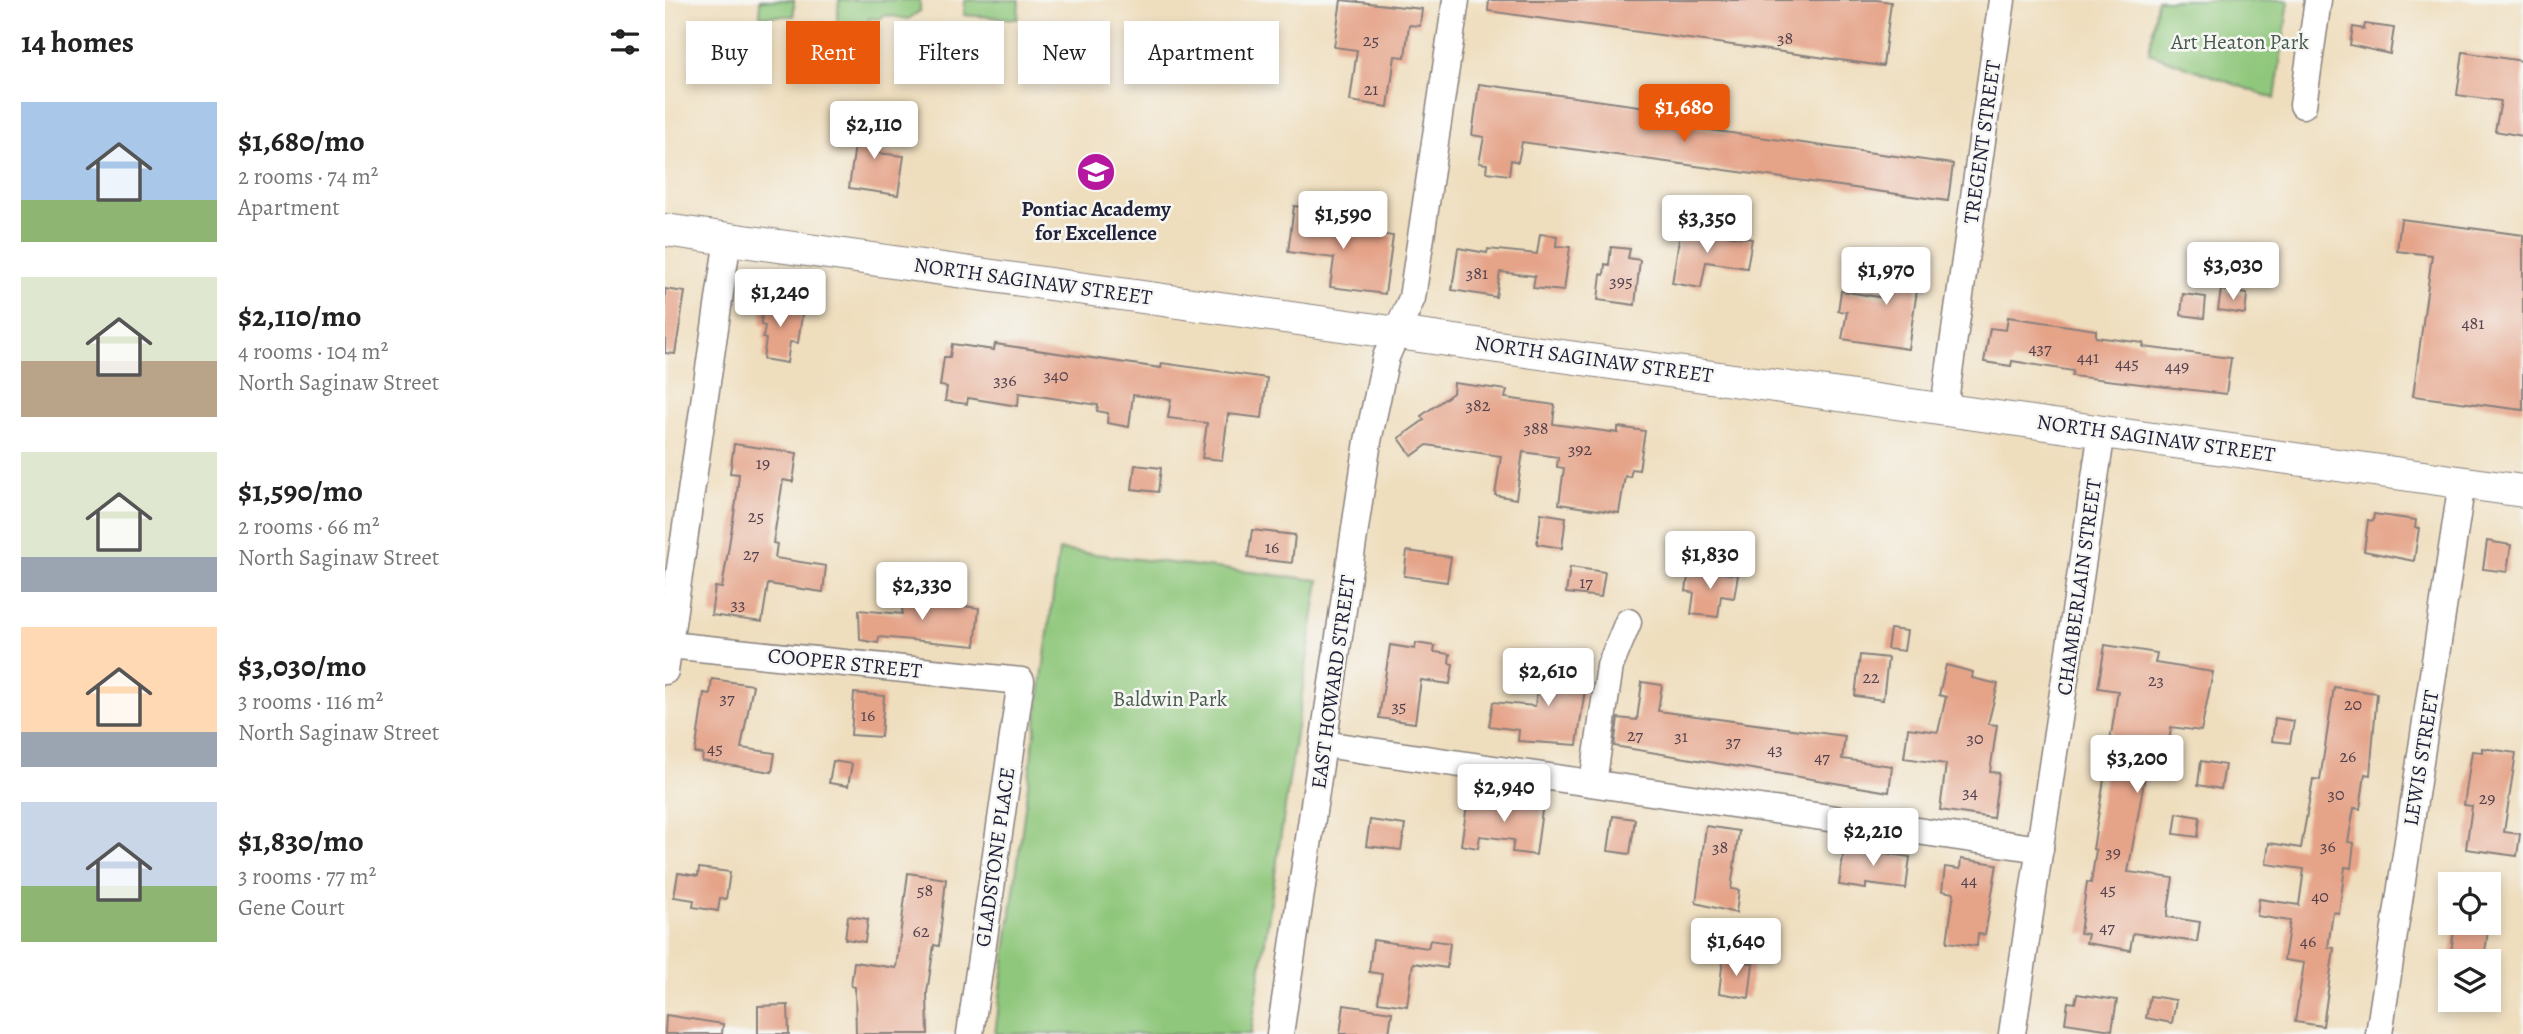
<!DOCTYPE html>
<html lang="en">
<head>
<meta charset="utf-8">
<style>
  :root { --surface:#fff; --page:#f2f2f2; --text:#222; --muted:#767676; --accent:#ea580c }
  body { margin:0; font-family:Alegreya,serif; background:var(--page); color:var(--text); height:100vh; display:flex; flex-direction:column; font-size:26px; white-space:nowrap }
  * { box-sizing:border-box; margin:0 }
  p { font-size:23px; color:var(--muted) }
  .icon { flex:none; width:38px; height:38px; fill:none; stroke:currentColor; stroke-width:2; stroke-linecap:round; stroke-linejoin:round }
  .map { position:relative; flex:1; overflow:hidden }
  .details { display:flex; flex-direction:column; background:var(--surface); width:665px }
  .details>* { flex:none }
  .top-card { position:absolute; left:21px; top:21px; width:665px; height:63px; display:flex; gap:14px }
  .tools { position:absolute; left:1773px; top:872px; display:grid; gap:14px }
  .tools a { display:grid; place-items:center; width:63px; height:63px; border-radius:0px; background:var(--surface); box-shadow:0 4px 10px #0003; font-size:35px }
  .price { position:absolute; translate:-50% -60px; padding:0 16px; border-radius:7px; background:#fff; color:#222; font-size:23px; line-height:46px; filter:drop-shadow(0 2px 4px #0008) }
  .price::after { content:''; position:absolute; left:50%; top:42px; width:21px; height:16px; margin-left:-10px; background:inherit; clip-path:polygon(0 0,100% 0,50% 100%) }
  .price.on { background:var(--accent); color:#fff }
  ul { padding:0; list-style:none }
  li { display:flex; align-items:center; gap:21px; height:175px; padding:0 21px }
  li span { display:grid; place-items:center; flex:none; width:196px; height:140px; border-radius:0px; color:#555 }
  li>.icon { margin-inline-start:auto }
  span .icon { width:84px; height:84px; fill:#fffc; stroke-width:1 }
  li b { font-size:30px }
  h2 { display:flex; justify-content:space-between; align-items:center; height:84px; padding:0 21px; font-size:30px }
  .tag { padding:0 24px; border-radius:0px; background:var(--surface); box-shadow:0 4px 10px #0003; font-size:24px; line-height:63px }
  .tag.on { background:var(--accent); color:#fff }
  main { display:flex; flex:1; min-height:0 }
  .map>svg:first-child { display:block }
</style>
</head>
<body>
<main>
<section class="details">
<h2>14 homes<svg class="icon" aria-label="filters" viewBox="0 0 24 24"><path d="M4 7h16M4 17h16"/><circle cx="9" cy="7" r="2"/><circle cx="15" cy="17" r="2"/></svg></h2>
<ul>
<li><span style="background:linear-gradient(#a9c7e8 70%,#8fb573 0)"><svg class="icon" aria-label="home" viewBox="0 0 24 24"><path d="M3 11l9-7 9 7M6 9v11h12V9"/></svg></span><div><b>$1,680/mo</b><p>2 rooms · 74 m²</p><p>Apartment</p></div></li>
<li><span style="background:linear-gradient(#dfe7d0 60%,#b9a48a 0)"><svg class="icon" aria-label="home" viewBox="0 0 24 24"><path d="M3 11l9-7 9 7M6 9v11h12V9"/></svg></span><div><b>$2,110/mo</b><p>4 rooms · 104 m²</p><p>North Saginaw Street</p></div></li>
<li><span style="background:linear-gradient(#dfe7d0 75%,#9aa5b1 0)"><svg class="icon" aria-label="home" viewBox="0 0 24 24"><path d="M3 11l9-7 9 7M6 9v11h12V9"/></svg></span><div><b>$1,590/mo</b><p>2 rooms · 66 m²</p><p>North Saginaw Street</p></div></li>
<li><span style="background:linear-gradient(#ffd9b3 75%,#9aa5b1 0)"><svg class="icon" aria-label="home" viewBox="0 0 24 24"><path d="M3 11l9-7 9 7M6 9v11h12V9"/></svg></span><div><b>$3,030/mo</b><p>3 rooms · 116 m²</p><p>North Saginaw Street</p></div></li>
<li><span style="background:linear-gradient(#c9d6e8 60%,#8fb573 0)"><svg class="icon" aria-label="home" viewBox="0 0 24 24"><path d="M3 11l9-7 9 7M6 9v11h12V9"/></svg></span><div><b>$1,830/mo</b><p>3 rooms · 77 m²</p><p>Gene Court</p></div></li>
</ul>
</section>
<div class="map">
<svg width="1858" height="1034" viewBox="0 0 1858 1034">
  <rect width="100%" height="100%" fill="#f6f6f2"/>
  <filter id="ink" filterUnits="userSpaceOnUse"><feTurbulence type="fractalNoise" baseFrequency=".0143" numOctaves="2"/><feDisplacementMap in="SourceGraphic" scale="14" xChannelSelector="R" yChannelSelector="G"/><feConvolveMatrix kernelMatrix="1 2 1 2 8 2 1 2 1" color-interpolation-filters="sRGB"/></filter>
  <filter id="wash" filterUnits="userSpaceOnUse"><feTurbulence type="fractalNoise" baseFrequency=".00686" numOctaves="4" result="noise"/><feDisplacementMap in="SourceGraphic" scale="28" xChannelSelector="R" yChannelSelector="G"/><feGaussianBlur stdDeviation="1.57" result="paint"/><feColorMatrix in="noise" values="0 0 0 0 0 0 0 0 0 0 0 0 0 0 0 0 0 1.4 0 .05"/><feComposite in="paint" operator="in"/></filter>
  <g filter="url(#wash)">
    <rect width="100%" height="100%" fill="#efdebe"/>
    <!-- green -->
    <g fill="#8fc77b" stroke="#58745b" stroke-width="2">
      <rect x="95" y="0" width="34" height="16"/>
      <polygon points="174,0 255,0 255,11 243,19 220,15 214,19 204,18 202,35 192,42 181,40 171,33"/>
      <polygon points="300,0 354,0 353,19 299,15"/>
      <polygon points="1492,0 1624,0 1610,99 1484,53"/>
      <polygon points="394,550 654,580 586,1034 330,1034"/>
    </g>
    <g id="blocks">
      <!-- building -->
      <g fill="#e5a388">
        <polygon points="676,0 757,9 755,26 744,25 740,57 730,56 723,107 685,101 692,50 669,47"/>
        <polygon points="824,0 1212,0 1226,2 1218,66 823,11"/>
        <polygon points="1700,24 1729,28 1725,54 1685,45 1688,27 1699,29"/>
        <polygon points="1798,52 1858,61 1858,136 1830,131 1836,101 1792,95"/>
        <polygon points="814,84 1032,114 1030,128 1288,164 1283,201 857,142 853,162 846,160 844,175 821,172 822,164 814,163 819,137 807,135"/>
        <polygon points="194,116 218,119 213,153 239,156 233,195 184,188"/>
        <polygon points="629,206 661,211 659,226 728,236 720,294 665,287 669,258 623,252"/>
        <polygon points="1736,219 1858,235 1858,410 1748,396 1767,255 1732,251"/>
        <polygon points="1016,228 1087,239 1082,268 1041,262 1036,288 1007,283"/>
        <polygon points="875,234 892,236 891,246 905,247 899,291 868,288 870,276 835,272 831,297 787,290 793,248 822,253 823,249 872,254"/>
        <polygon points="946,247 965,249 963,258 975,260 970,305 933,300 936,274 939,275 940,264 944,265"/>
        <polygon points="1227,253 1261,258 1256,284 1253,284 1243,349 1177,339 1182,312 1173,311 1176,291 1220,298"/>
        <polygon points="0,289 20,292 10,354 0,353"/>
        <polygon points="1556,290 1582,294 1580,314 1553,310"/>
        <polygon points="1518,294 1541,297 1539,318 1516,315"/>
        <polygon points="108,299 128,302 128,307 138,309 133,343 125,342 122,363 98,359 101,339 98,338 100,326 96,325 97,310"/>
        <polygon points="1343,317 1431,330 1431,337 1479,343 1478,347 1566,358 1561,394 1407,376 1408,371 1347,361 1346,366 1319,362 1325,328 1341,330"/>
        <polygon points="287,344 329,350 330,344 496,368 497,363 602,378 597,418 563,414 557,460 537,458 542,423 503,418 506,399 468,395 464,427 442,423 443,413 432,411 433,405 354,393 353,406 303,398 302,404 280,401 282,387 275,386 279,357 285,357"/>
        <polygon points="789,383 842,390 840,398 890,405 888,424 953,433 953,427 980,431 974,470 967,469 965,477 960,476 954,513 894,504 899,468 892,467 893,457 858,452 851,499 830,495 836,456 762,445 747,456 734,438 759,420 756,416 788,393"/>
        <polygon points="69,444 132,453 128,482 118,480 108,543 112,544 110,558 161,566 158,592 103,584 97,622 46,615 50,587 57,588 71,502 74,474 65,473"/>
        <polygon points="470,465 496,468 493,492 467,489"/>
        <polygon points="876,513 901,517 897,548 872,544"/>
        <polygon points="1709,514 1751,520 1750,528 1754,528 1749,561 1699,551 1703,520 1708,521"/>
        <polygon points="587,530 630,535 627,563 583,558"/>
        <polygon points="1822,541 1846,545 1842,572 1818,569"/>
        <polygon points="742,551 786,557 782,582 739,576"/>
        <polygon points="905,567 940,572 936,597 901,593"/>
        <polygon points="1024,569 1073,575 1069,598 1056,596 1053,617 1026,614 1029,593 1021,591"/>
        <polygon points="239,592 269,595 268,602 314,608 310,646 214,637 213,643 195,640 194,610 237,614"/>
        <polygon points="1225,629 1242,631 1239,651 1222,649"/>
        <polygon points="751,643 770,646 769,652 785,654 784,663 788,664 785,684 756,680 750,723 714,718 725,645 750,649"/>
        <polygon points="1440,645 1492,653 1490,663 1548,672 1536,731 1506,727 1503,751 1485,748 1463,872 1508,878 1502,917 1535,922 1532,942 1468,933 1465,950 1421,943 1423,934 1415,933 1422,882 1426,883 1431,850 1428,849 1453,691 1433,688"/>
        <polygon points="1195,655 1223,658 1218,700 1190,696"/>
        <polygon points="894,664 923,668 912,745 853,741 854,730 824,726 828,702 870,706 875,667 893,669"/>
        <polygon points="1281,665 1308,672 1307,678 1333,684 1323,724 1332,725 1325,772 1334,773 1328,818 1275,810 1281,764 1239,758 1243,728 1273,732 1281,697 1274,695"/>
        <polygon points="47,679 88,685 76,748 110,753 107,772 37,761 38,754 30,753 39,693 45,694"/>
        <polygon points="977,682 997,685 993,711 1180,736 1177,759 1227,766 1224,792 949,746 953,718 972,720"/>
        <polygon points="1669,687 1712,693 1705,775 1700,774 1695,809 1689,808 1683,842 1689,843 1686,868 1680,867 1674,913 1668,912 1663,947 1669,948 1658,1026 1630,1022 1639,963 1619,960 1625,921 1592,916 1594,899 1634,905 1639,869 1601,864 1604,843 1636,848 1648,779 1655,780"/>
        <polygon points="189,693 219,696 216,737 186,735"/>
        <polygon points="1610,718 1629,721 1625,743 1607,741"/>
        <polygon points="1817,748 1851,753 1839,832 1855,834 1852,856 1801,849 1807,806 1799,805 1807,751 1817,752"/>
        <polygon points="168,761 187,764 183,786 164,783"/>
        <polygon points="1536,761 1560,765 1556,789 1533,785"/>
        <polygon points="803,799 846,805 847,799 878,803 871,855 847,852 849,840 815,836 813,848 796,845"/>
        <polygon points="1512,813 1535,817 1533,837 1509,834"/>
        <polygon points="948,816 970,819 965,854 943,851"/>
        <polygon points="705,820 740,825 736,850 701,846"/>
        <polygon points="1041,826 1074,831 1066,889 1074,890 1071,913 1031,903"/>
        <polygon points="1180,843 1207,847 1206,851 1245,857 1241,889 1201,884 1201,889 1174,885"/>
        <polygon points="1296,859 1332,864 1320,935 1313,934 1312,946 1282,942 1289,893 1277,891 1280,867 1295,869"/>
        <polygon points="34,868 65,872 61,899 55,898 53,911 28,907 29,900 9,897 13,873 33,876"/>
        <polygon points="243,873 281,879 274,946 269,945 262,993 263,1034 191,1034 190,987 186,986 189,962 231,968"/>
        <polygon points="183,916 203,919 200,942 180,939"/>
        <polygon points="1790,922 1824,922 1819,961 1785,961"/>
        <polygon points="708,940 763,948 765,940 785,943 782,968 748,963 742,1006 713,1002 717,974 704,972"/>
        <polygon points="1058,959 1088,963 1084,998 1054,993"/>
        <polygon points="1412,994 1452,1000 1447,1030 1400,1023 1403,1002 1410,1003"/>
        <polygon points="1485,996 1511,1000 1507,1023 1481,1018"/>
        <polygon points="123,1005 124,1034 93,1034 93,1006"/>
        <polygon points="679,1005 727,1012 724,1034 675,1034"/>
        <polygon points="1,1015 58,1024 57,1034 0,1034"/>
      </g>
    </g>
  </g>
  <g filter="url(#ink)">
    <use href="#blocks" fill-opacity="0" stroke="#88807c" stroke-width="2"/>
    <g fill="none" stroke-linecap="round" stroke-linejoin="round">
      <!-- minor casing -->
      <g stroke="#88807c" stroke-width="29">
        <g id="minor">
          <polyline points="1638,105 1653,0"/>
          <polyline points="1279,408 1337,0"/>
          <polyline points="4,645 356,681 305,1034"/>
          <polyline points="0,671 63,238"/>
          <polyline points="659,744 1375,849"/>
          <polyline points="928,783 945,666 963,622"/>
          <polyline points="615,1034 703,441 721,357 747,298 791,0"/>
          <polyline points="1347,1034 1437,431"/>
          <polyline points="1714,1034 1797,482"/>
        </g>
      </g>
      <!-- tertiary casing -->
      <g stroke="#88807c" stroke-width="34">
        <polyline id="tertiary" points="0,230 1858,491"/>
      </g>
      <!-- minor -->
      <use href="#minor" stroke="#fff" stroke-width="26"/>
      <!-- tertiary -->
      <use href="#tertiary" stroke="#fff" stroke-width="32"/>
    </g>
  </g>
  <!-- icons -->
  <defs>
    <g id="school-disc" transform="scale(2.0125)"><circle r="9.5" fill="#b5179e" stroke="#f6f6f2"/><path d="M0-5L7-2L0 1L-7-2ZM-4 1L0 2.5L4 1V4Q0 6-4 4Z" fill="#fff"/></g>
  </defs>
  <g fill-rule="evenodd">
    <use href="#school-disc" x="431" y="172"/>
  </g>
  <g text-anchor="middle" dominant-baseline="central" stroke-width="5" stroke-linejoin="round" paint-order="stroke">
    <!-- number labels -->
    <g font-size="18" fill="#53424e">
      <text x="1120" y="38">38</text>
      <text x="706" y="40">25</text>
      <text x="706" y="89">21</text>
      <text x="812" y="273">381</text>
      <text x="956" y="281">395</text>
      <text x="1808" y="323">481</text>
      <text x="1375" y="348">437</text>
      <text x="1423" y="357">441</text>
      <text x="1462" y="363">445</text>
      <text x="1512" y="366">449</text>
      <text x="391" y="375">340</text>
      <text x="340" y="380">336</text>
      <text x="813" y="405">382</text>
      <text x="871" y="428">388</text>
      <text x="915" y="449">392</text>
      <text x="98" y="463">19</text>
      <text x="91" y="516">25</text>
      <text x="607" y="547">16</text>
      <text x="86" y="554">27</text>
      <text x="921" y="582">17</text>
      <text x="73" y="604">33</text>
      <text x="1206" y="677">22</text>
      <text x="1491" y="680">23</text>
      <text x="62" y="698">37</text>
      <text x="1688" y="704">20</text>
      <text x="734" y="706">35</text>
      <text x="203" y="715">16</text>
      <text x="970" y="735">27</text>
      <text x="1016" y="736">31</text>
      <text x="1310" y="738">30</text>
      <text x="1068" y="741">37</text>
      <text x="50" y="748">45</text>
      <text x="1110" y="749">43</text>
      <text x="1683" y="756">26</text>
      <text x="1157" y="757">47</text>
      <text x="1305" y="792">34</text>
      <text x="1671" y="794">30</text>
      <text x="1822" y="798">29</text>
      <text x="1663" y="846">36</text>
      <text x="1055" y="847">38</text>
      <text x="1448" y="852">39</text>
      <text x="1304" y="880">44</text>
      <text x="1443" y="889">45</text>
      <text x="260" y="890">58</text>
      <text x="1655" y="896">40</text>
      <text x="1442" y="927">47</text>
      <text x="256" y="931">62</text>
      <text x="1643" y="941">46</text>
    </g>
    <!-- park labels -->
    <g font-size="21" fill="#485c51" stroke="#f6f6f2">
      <text x="1575" y="42">Art Heaton Park</text>
      <text x="505" y="699">Baldwin Park</text>
    </g>
    <!-- street labels -->
    <g font-size="21" fill="#22223b" stroke="#f6f6f2">
      <text transform="translate(1317 142) rotate(-82)">TREGENT STREET</text>
      <text transform="translate(368 281) rotate(8)">NORTH SAGINAW STREET</text>
      <text transform="translate(929 359) rotate(8)">NORTH SAGINAW STREET</text>
      <text transform="translate(1491 438) rotate(8)">NORTH SAGINAW STREET</text>
      <text transform="translate(1414 587) rotate(-82)">CHAMBERLAIN STREET</text>
      <text transform="translate(180 663) rotate(6)">COOPER STREET</text>
      <text transform="translate(668 682) rotate(-82)">EAST HOWARD STREET</text>
      <text transform="translate(1756 758) rotate(-81)">LEWIS STREET</text>
      <text transform="translate(330 857) rotate(-82)">GLADSTONE PLACE</text>
    </g>
    <!-- poi labels -->
    <g font-size="21" font-weight="bold" fill="#22223b" stroke="#f6f6f2">
      <text x="431" y="209">Pontiac Academy<tspan x="431" dy="24">for Excellence</tspan></text>
    </g>
  </g>
</svg>
<div class="tools">
<a><svg class="icon" aria-label="locate" viewBox="0 0 24 24"><circle cx="12" cy="12" r="6"/><path d="M12 2v4M12 18v4M2 12h4M18 12h4"/></svg></a>
<a><svg class="icon" aria-label="layers" viewBox="0 0 24 24"><path d="M12 4l9 5-9 5-9-5zM3 14l9 5 9-5"/></svg></a>
</div>
<b class="price on" style="left:1019px;top:144px">$1,680</b>
<b class="price" style="left:209px;top:161px">$2,110</b>
<b class="price" style="left:678px;top:251px">$1,590</b>
<b class="price" style="left:1042px;top:255px">$3,350</b>
<b class="price" style="left:1568px;top:302px">$3,030</b>
<b class="price" style="left:1221px;top:307px">$1,970</b>
<b class="price" style="left:115px;top:329px">$1,240</b>
<b class="price" style="left:1045px;top:591px">$1,830</b>
<b class="price" style="left:257px;top:622px">$2,330</b>
<b class="price" style="left:883px;top:708px">$2,610</b>
<b class="price" style="left:1472px;top:795px">$3,200</b>
<b class="price" style="left:839px;top:824px">$2,940</b>
<b class="price" style="left:1208px;top:868px">$2,210</b>
<b class="price" style="left:1071px;top:978px">$1,640</b>
<div class="top-card">
<a class="tag">Buy</a>
<a class="tag on">Rent</a>
<a class="tag">Filters</a>
<a class="tag">New</a>
<a class="tag">Apartment</a>
</div>
</div>
</main>
</body>
</html>
